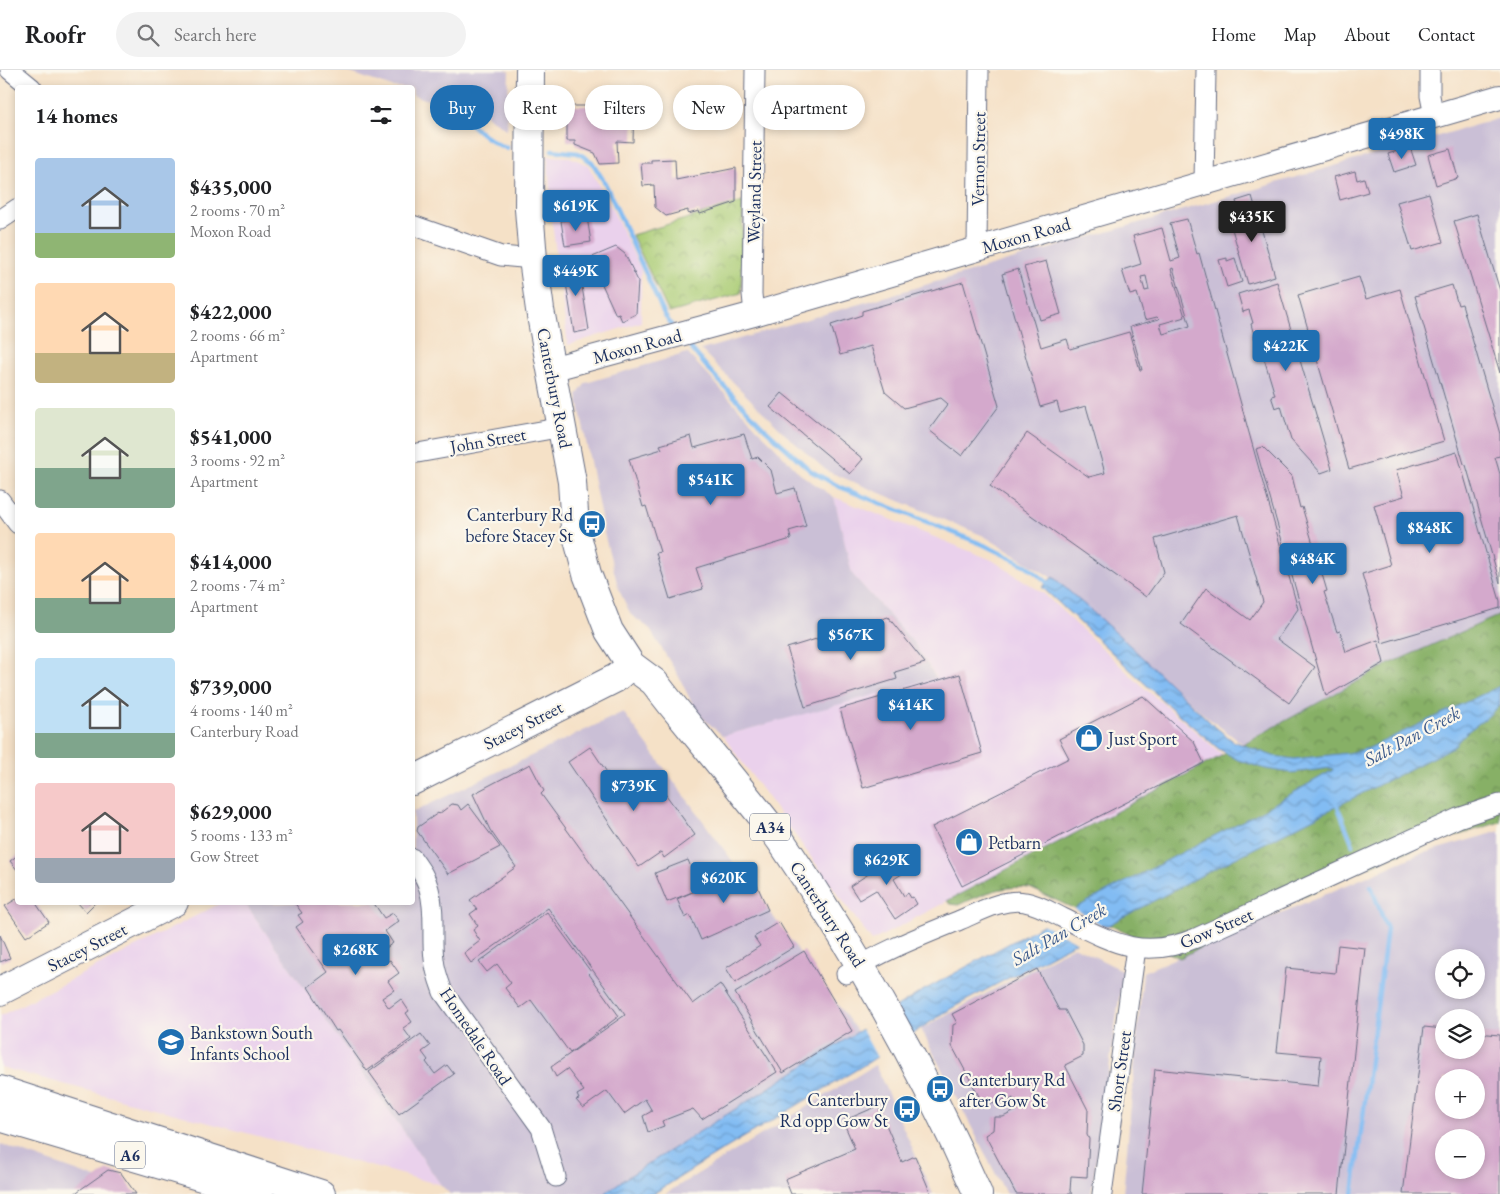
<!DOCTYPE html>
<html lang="en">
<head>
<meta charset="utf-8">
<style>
  :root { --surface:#fff; --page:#f2f2f2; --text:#202124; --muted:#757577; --line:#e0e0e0; --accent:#1f6fb2 }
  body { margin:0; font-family:"EB Garamond",serif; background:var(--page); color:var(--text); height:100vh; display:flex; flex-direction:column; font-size:19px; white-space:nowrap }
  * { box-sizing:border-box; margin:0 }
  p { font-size:16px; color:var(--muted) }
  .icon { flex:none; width:28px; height:28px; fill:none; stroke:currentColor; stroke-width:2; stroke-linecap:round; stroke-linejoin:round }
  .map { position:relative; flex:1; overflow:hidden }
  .sheet { position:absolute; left:15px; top:15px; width:400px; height:820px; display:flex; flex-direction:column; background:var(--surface); border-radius:5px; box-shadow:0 2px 8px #0003 }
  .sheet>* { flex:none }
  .guide { position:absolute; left:430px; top:15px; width:475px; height:45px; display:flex; gap:10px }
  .fabs { position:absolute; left:1435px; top:879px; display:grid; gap:10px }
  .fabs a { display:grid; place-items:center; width:50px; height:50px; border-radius:50%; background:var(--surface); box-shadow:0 2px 8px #0003; font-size:25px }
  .price { position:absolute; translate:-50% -42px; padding:0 11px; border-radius:5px; background:var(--accent); color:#fff; font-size:16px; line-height:32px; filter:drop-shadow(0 1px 2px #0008) }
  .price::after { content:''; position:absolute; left:50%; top:30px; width:15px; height:11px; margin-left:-8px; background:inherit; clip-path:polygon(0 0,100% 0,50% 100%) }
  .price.active { background:#222; color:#fff }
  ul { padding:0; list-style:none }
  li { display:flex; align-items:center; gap:15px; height:125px; padding:0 20px }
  li span { display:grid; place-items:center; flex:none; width:140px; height:100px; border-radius:5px; color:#555 }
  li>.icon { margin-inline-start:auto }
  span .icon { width:60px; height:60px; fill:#fffc; stroke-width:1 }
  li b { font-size:21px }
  h2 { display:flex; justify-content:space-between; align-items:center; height:60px; padding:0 20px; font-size:21px }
  .tag { padding:0 18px; border-radius:22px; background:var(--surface); box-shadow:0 2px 8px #0003; font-size:18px; line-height:45px }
  .tag.active { background:var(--accent); color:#fff }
  header { display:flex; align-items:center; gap:30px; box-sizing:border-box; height:70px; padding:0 25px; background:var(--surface); border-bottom:1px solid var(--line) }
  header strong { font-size:24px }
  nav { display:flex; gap:28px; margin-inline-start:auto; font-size:18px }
  .search { width:350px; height:45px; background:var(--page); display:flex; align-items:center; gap:12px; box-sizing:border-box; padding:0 18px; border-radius:28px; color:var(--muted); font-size:19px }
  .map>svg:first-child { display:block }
</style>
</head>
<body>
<header>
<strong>Roofr</strong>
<div class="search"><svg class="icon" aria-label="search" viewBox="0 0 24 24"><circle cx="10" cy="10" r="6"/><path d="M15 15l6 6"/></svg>Search here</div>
<nav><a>Home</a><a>Map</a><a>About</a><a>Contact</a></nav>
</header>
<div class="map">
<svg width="1500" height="1124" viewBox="0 0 1500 1124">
  <defs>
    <pattern id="forest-crowns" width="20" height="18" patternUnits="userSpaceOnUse" patternTransform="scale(1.25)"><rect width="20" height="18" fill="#87b066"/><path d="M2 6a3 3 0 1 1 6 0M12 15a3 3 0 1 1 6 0" fill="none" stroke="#6e9057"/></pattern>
    <pattern id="park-crowns" width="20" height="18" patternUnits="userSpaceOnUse" patternTransform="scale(1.25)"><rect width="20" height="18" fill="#aacc75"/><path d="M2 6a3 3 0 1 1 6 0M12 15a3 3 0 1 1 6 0" fill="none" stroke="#8aa663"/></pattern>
    <pattern id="water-waves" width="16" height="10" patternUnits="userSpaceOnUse" patternTransform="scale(1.25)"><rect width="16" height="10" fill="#82bcf3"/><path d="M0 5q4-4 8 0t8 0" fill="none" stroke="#6a99c8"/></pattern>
  </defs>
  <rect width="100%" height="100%" fill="#fbf7ec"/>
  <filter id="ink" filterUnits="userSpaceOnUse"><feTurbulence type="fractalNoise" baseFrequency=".02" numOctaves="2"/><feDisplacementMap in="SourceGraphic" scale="10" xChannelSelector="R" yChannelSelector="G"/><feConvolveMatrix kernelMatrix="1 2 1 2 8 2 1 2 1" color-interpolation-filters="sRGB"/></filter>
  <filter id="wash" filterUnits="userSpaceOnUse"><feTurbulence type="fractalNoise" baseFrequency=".0096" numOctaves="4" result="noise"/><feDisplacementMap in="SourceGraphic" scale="20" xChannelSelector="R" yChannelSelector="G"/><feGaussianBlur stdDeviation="1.12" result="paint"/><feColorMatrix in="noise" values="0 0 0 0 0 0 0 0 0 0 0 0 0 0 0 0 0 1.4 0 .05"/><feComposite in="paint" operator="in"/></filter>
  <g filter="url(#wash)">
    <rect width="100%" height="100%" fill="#f5e1c7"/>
    <!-- built -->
    <g fill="#ead1ec">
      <polygon points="548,86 570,87 588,95 614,143 641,200 641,252 568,275 552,152"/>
      <polygon points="834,427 992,490 1043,523 1142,616 1223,685 872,871 723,666 936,607 913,572 852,504"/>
      <polygon points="221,833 245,833 441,1115 0,997 0,946"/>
    </g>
    <!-- industrial -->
    <g fill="#cabfd6" fill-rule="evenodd">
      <polygon points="342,0 506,0 509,1 507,60 443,14 431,31 413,25 412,18 392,17"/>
      <polygon points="1500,48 1500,545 1389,594 1243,674 1208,648 1049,506 984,466 827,401 786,365 701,280"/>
      <polygon points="687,283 800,404 834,427 852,504 913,572 936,608 723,666 697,643 678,605 649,558 631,545 619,520 604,463 577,325 586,313"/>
      <polygon points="623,642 860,965 607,1124 450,1124 441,1115 245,833 412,832 413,742"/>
      <path d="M1500 761V1124H1123L1143 902 1417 785ZM1444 888H1476V920H1444ZM1444 948H1476V980H1444ZM1444 1008H1476V1040H1444ZM1444 1068H1476V1100H1444Z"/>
      <polygon points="1074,876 1123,901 1091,1124 1006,1124 921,959"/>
      <polygon points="875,995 933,1124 665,1124"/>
      <polygon points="0,1074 141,1124 0,1124"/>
    </g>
    <!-- forest -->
    <path fill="url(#forest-crowns)" stroke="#517062" d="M1500 545V752L1396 785 1278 837 1180 888 1030 818C999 815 985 824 958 835L951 834 947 831 1223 685 1389 594Z"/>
    <!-- park -->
    <polygon fill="url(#park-crowns)" stroke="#627e6a" points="743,132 741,223 669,243 632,165"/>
    <!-- water -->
    <polygon fill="url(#water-waves)" stroke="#4e76a8" points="1053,507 1124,570 1213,655 1233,671 1273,686 1294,689 1348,683 1369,678 1500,616 1500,635 1486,648 1467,662 1453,677 1210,801 952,938 869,992 723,1080 653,1124 604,1124 623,1110 924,920 1039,857 1256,744 1333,700 1332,698 1291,703 1266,699 1238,690 1219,679 1170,637 1042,517"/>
    <!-- pier -->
    <g fill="#f5e1c7">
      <polygon points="1072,837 1107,858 1079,873 1041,853"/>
      <polygon points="894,935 912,967 878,989 860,956"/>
    </g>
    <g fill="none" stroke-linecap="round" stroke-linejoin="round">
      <!-- stream -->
      <g stroke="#82bcf3" stroke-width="4.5">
        <path d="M439 22C458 40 482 71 507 78"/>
        <polyline points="552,80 578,83 592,92 605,113 665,246 671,254"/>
        <polyline points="690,277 710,301 763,357 811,401 840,417 984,475 1027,496 1052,516"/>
        <polyline points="1335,730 1353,775"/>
        <polyline points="1353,1124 1387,859 1371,816"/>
      </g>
    </g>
    <g id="blocks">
      <!-- building -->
      <g fill="#d4a9cc" fill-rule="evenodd">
        <polygon points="567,36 634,36 633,72 617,71 618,93 600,94 595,83 575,75 575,71 567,71"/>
        <polygon points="1410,77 1416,95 1394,102 1388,84"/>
        <polygon points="1450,79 1458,108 1436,115 1428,85"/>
        <polygon points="675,89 676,110 736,98 736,132 700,144 699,141 688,144 688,140 666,146 655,137 654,115 643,116 641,93 651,93 651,90"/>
        <polygon points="1355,101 1357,110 1364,108 1368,122 1340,130 1334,107"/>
        <polygon points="1429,123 1443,172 1412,181 1397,132"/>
        <polygon points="1252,126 1275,206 1248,214 1230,152 1241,149 1236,131"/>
        <polygon points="1477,144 1500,221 1500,303 1454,151"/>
        <polygon points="587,147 591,172 565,176 561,151"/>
        <path d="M1187 149 1197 184 1199 183 1298 539 1277 569 1315 597 1289 633 1181 554 1206 518 1250 550 1263 532 1238 445 1155 469 1164 502 1146 527 990 416 1027 363 1089 407 1105 403 1086 336 1060 343 1057 332 1040 337 1002 204 1018 199 1041 277 1067 269 1070 279 1129 262 1140 300H1142L1130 257 1159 249 1157 247 1145 250 1137 223 1130 225 1122 200 1141 194 1133 166 1162 158 1171 191 1180 188 1170 153ZM1173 198 1190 256 1163 264 1160 254 1185 247 1171 199ZM1146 206 1149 220 1145 221 1141 207Z"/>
        <polygon points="616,177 625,184 638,211 636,244 622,251 619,244 616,245 590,188"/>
        <polygon points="1227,188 1227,191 1235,188 1242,212 1227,217 1219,190"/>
        <polygon points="1046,191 1061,244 1040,250 1024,197"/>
        <polygon points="578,192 589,260 574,263 563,194"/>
        <polygon points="1359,207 1366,229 1400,219 1444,371 1349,399 1298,225"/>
        <polygon points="963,212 999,336 962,386 929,360 948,334 941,328 904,338 885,322 871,276 840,285 831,255 862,245 862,241"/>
        <polygon points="1277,212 1332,399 1321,403 1291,370 1281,336 1275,338 1271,326 1275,325 1263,285 1266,284 1261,267 1255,269 1251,254 1253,253 1249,240 1243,242 1238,224"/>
        <polygon points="1452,215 1458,235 1462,234 1500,364 1500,386 1495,387 1500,404 1500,513 1466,395 1464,394 1415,226"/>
        <polygon points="782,323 863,389 850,404 770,337"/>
        <polygon points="744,364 752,389 758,387 771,400 777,423 795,418 806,456 789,461 791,469 696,498 703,519 670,529 656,483 660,482 646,436 643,437 629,389 662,379 660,375 691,366 694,378"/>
        <polygon points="1263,377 1292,406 1300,438 1302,437 1327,521 1324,522 1337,562 1340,561 1346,582 1378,570 1384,593 1326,626 1256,379"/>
        <polygon points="1457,382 1500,531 1500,538 1382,573 1362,504 1391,495 1374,435 1404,426 1396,400"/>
        <polygon points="888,547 925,593 895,602 897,609 805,637 787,578"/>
        <polygon points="960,604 982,683 863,718 840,639"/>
        <polygon points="1143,626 1194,672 1204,693 962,816 932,757 1069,688 1059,669"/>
        <polygon points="590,677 627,732 656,711 695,765 664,788 661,782 639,797 568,692"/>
        <polygon points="530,694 544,721 541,724 693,934 720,914 777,1002 702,1049 693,1039 662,1051 664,1056 648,1062 643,1046 652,1041 645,1029 624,1044 607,1021 583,1038 576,1030 579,1029 577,1025 584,1021 567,999 556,1007 551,997 625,945 548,838 471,893 464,883 480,871 473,860 478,856 470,844 477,839 470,830 516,797 490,760 473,724"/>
        <polygon points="452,734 458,735 461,740 468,734 500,777 448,804 417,761 418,757 438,743 439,744"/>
        <polygon points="901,783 911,798 894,809 904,826 908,823 911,828 913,827 917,834 895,849 876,820 859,830 850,816"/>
        <polygon points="18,785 18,801 10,791"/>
        <polygon points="688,790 700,819 667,832 655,803"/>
        <polygon points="749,797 768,840 701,870 690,845 685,848 677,829"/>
        <polygon points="18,828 18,832 35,832 49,852 26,867 5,836"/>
        <polygon points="77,832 96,832 86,842"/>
        <polygon points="294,832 373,832 384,848 393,843 399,851 385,861 393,873 379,883 386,892 390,890 399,903 388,911 394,920 382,928 389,938 401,929 409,941 406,943 412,952 403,958 411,969 367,1001 338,960 336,961 308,917 328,902 296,857 303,852 298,845 302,843"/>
        <polygon points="547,842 591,902 589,904 619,946 570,983 531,930 520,938 505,918 511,913 497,894 487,902 479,892"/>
        <polygon points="779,852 794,877 735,913 726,898 760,876 754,867"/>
        <polygon points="0,865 10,888 0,892"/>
        <polygon points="1338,875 1365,878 1339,1124 1142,1124 1155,999 1318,1016 1321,986 1277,982 1286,898 1335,903"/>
        <polygon points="804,881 852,961 783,1003 735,923"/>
        <polygon points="1037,899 1059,940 1065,940 1083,975 1083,986 1065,995 1088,1040 1087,1065 1089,1069 1087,1107 1071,1106 1070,1121 1072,1124 1016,1124 985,1065 993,1060 994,1047 1003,1047 1019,1039 1013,1028 1008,1031 1008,1035 1005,1029 998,1033 982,1032 952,976 953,955 957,953 952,944"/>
        <path d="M1424 957 1444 959V980H1476V963L1500 965V1124H1403ZM1444 1008H1476V1040H1444ZM1444 1068H1476V1100H1444Z"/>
        <polygon points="421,964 430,976 422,982 428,990 426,992 435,1004 447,995 454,1004 399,1044 369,1002"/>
        <polygon points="878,1036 902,1092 915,1086 931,1124 791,1124 785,1109 855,1079 843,1051"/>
        <polygon points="108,1100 121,1103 136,1124 74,1124"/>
      </g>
    </g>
  </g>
  <g filter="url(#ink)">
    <use href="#blocks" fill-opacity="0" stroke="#676d83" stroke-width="1"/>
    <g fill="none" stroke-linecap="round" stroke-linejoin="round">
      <!-- minor casing -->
      <g stroke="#676d83" stroke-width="21">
        <g id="minor">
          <polyline points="10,0 32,18"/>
          <polyline points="1430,0 1430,26 1434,46"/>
          <polyline points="1204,113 1206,0"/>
          <polyline points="0,150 18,138"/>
          <polyline points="412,155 501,186 533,189"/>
          <polyline points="977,179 979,0"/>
          <polyline points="754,244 752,224 755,0"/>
          <polyline points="412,384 563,357"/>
          <polyline points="0,430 18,454"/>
          <path d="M412 788C419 798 426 807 429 819 436 842 431 866 434 889 435 901 439 911 443 922L541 1058 556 1107"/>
          <path d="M846 904C882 881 921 866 960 850 979 842 1003 828 1025 832 1038 834 1051 842 1063 848 1111 872 1142 891 1196 868L1458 748 1500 734"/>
          <polyline points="1102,1124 1136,878"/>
        </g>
      </g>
      <!-- major casing -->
      <g stroke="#676d83" stroke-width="26">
        <polyline id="major" points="551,299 754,244 1500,27"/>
      </g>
      <!-- highway casing -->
      <g stroke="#676d83" stroke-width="30">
        <g id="highway">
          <path d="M530 0 529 139 533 189 540 240 572 412 575 458 587 504 609 561 631 595 654 612 672 635C695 663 718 692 741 720 755 738 770 755 783 774 858 884 924 1002 978 1124"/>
          <polyline points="412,711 616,608 631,595"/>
          <polyline points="0,921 174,832"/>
          <polyline points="0,1020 321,1124"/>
          <polyline points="0,1047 259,1124"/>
        </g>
      </g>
      <!-- minor -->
      <use href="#minor" stroke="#fff" stroke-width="19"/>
      <!-- major -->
      <use href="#major" stroke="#fff" stroke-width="24"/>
      <!-- highway -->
      <use href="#highway" stroke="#fff" stroke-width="28"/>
    </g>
  </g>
  <!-- icons -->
  <defs>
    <g id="bus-disc" transform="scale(1.4375)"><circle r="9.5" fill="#1f6fb2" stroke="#fbf7ec"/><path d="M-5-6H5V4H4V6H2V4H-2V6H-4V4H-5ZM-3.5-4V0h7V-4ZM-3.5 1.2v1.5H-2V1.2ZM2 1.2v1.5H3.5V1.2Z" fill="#fff"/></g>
    <g id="shop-disc" transform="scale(1.4375)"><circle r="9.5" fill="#1f6fb2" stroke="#fbf7ec"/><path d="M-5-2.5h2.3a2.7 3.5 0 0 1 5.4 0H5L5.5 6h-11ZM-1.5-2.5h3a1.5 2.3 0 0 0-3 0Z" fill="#fff"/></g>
    <g id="school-disc" transform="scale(1.4375)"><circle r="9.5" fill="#1f6fb2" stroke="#fbf7ec"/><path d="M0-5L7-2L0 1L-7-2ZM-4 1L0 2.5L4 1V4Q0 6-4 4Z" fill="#fff"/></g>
  </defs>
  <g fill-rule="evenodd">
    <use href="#bus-disc" x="592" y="454"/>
    <use href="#shop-disc" x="1089" y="668"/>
    <use href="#shop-disc" x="969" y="772"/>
    <use href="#school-disc" x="171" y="972"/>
    <use href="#bus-disc" x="940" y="1019"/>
    <use href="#bus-disc" x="907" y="1039"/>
  </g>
  <g text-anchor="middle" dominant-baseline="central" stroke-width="4.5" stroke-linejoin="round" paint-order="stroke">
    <!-- shield labels -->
    <g fill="#fbf7ec" stroke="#5e6b89" stroke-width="1">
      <rect x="750" y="743.5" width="40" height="27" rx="4"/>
      <rect x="115" y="1071.5" width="30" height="27" rx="4"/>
    </g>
    <g font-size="16" font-weight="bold" fill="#1b2f5e">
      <text x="770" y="757">A34</text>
      <text x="130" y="1085">A6</text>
    </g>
    <!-- street labels -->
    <g font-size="18" fill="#1b2f5e" stroke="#fbf7ec">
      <text transform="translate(978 89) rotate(-89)">Vernon Street</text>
      <text transform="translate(754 122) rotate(-89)">Weyland Street</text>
      <text transform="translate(1026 165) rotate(-16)">Moxon Road</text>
      <text transform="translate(637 276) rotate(-15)">Moxon Road</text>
      <text transform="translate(555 318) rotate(79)">Canterbury Road</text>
      <text transform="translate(488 370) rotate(-10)">John Street</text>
      <text transform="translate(523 655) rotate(-27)">Stacey Street</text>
      <text transform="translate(828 844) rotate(57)">Canterbury Road</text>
      <text transform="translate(1216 858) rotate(-23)">Gow Street</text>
      <text transform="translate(87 877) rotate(-27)">Stacey Street</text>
      <text transform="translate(476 966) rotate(56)">Homedale Road</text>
      <text transform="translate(1119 1001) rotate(-82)">Short Street</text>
    </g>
    <!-- poi labels -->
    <g font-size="18" fill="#1b2f5e" stroke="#fbf7ec" text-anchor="start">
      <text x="573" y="444" text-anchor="end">Canterbury Rd<tspan x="573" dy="21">before Stacey St</tspan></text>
      <text x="1108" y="668">Just Sport</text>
      <text x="988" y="772">Petbarn</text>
      <text x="190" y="962">Bankstown South<tspan x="190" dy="21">Infants School</tspan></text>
      <text x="959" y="1009">Canterbury Rd<tspan x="959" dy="21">after Gow St</tspan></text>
      <text x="888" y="1029" text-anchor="end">Canterbury<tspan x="888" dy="21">Rd opp Gow St</tspan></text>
    </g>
    <!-- water labels -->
    <g font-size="19" font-style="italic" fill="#3a598b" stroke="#fbf7ec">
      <text transform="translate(1412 666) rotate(-28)">Salt Pan Creek</text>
      <text transform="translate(1059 864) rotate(-30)">Salt Pan Creek</text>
    </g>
  </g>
</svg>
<div class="fabs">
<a><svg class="icon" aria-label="locate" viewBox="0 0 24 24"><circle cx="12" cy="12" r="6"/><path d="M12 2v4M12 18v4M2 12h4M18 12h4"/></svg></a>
<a><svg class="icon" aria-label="layers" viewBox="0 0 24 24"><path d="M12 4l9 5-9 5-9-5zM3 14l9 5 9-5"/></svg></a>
<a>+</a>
<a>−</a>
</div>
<b class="price" style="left:1402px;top:90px">$498K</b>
<b class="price" style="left:576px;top:162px">$619K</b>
<b class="price active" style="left:1252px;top:173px">$435K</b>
<b class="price" style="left:576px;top:227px">$449K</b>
<b class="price" style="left:1286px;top:302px">$422K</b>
<b class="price" style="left:711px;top:436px">$541K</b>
<b class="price" style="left:1430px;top:484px">$848K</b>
<b class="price" style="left:1313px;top:515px">$484K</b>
<b class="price" style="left:851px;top:591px">$567K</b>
<b class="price" style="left:911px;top:661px">$414K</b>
<b class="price" style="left:634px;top:742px">$739K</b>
<b class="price" style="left:887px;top:816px">$629K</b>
<b class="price" style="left:724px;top:834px">$620K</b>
<b class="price" style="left:356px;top:906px">$268K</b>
<div class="guide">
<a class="tag active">Buy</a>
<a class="tag">Rent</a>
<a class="tag">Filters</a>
<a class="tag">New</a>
<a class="tag">Apartment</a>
</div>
<section class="sheet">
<h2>14 homes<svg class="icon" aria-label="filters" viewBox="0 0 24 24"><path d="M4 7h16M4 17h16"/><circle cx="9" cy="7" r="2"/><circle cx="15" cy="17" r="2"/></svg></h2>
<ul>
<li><span style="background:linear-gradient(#a9c7e8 75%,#8fb573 0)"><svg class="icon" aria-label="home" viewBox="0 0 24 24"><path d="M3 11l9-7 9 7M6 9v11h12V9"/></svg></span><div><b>$435,000</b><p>2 rooms · 70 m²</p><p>Moxon Road</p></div></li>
<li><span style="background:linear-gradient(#ffd9b3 70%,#c2b280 0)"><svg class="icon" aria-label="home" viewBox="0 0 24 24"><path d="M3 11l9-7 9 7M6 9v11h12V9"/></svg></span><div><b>$422,000</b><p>2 rooms · 66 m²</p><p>Apartment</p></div></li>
<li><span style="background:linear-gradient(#dfe7d0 60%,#7fa58c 0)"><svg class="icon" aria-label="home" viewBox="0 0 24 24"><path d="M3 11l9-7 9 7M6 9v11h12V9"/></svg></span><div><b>$541,000</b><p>3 rooms · 92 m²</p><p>Apartment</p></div></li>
<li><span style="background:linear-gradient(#ffd9b3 65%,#7fa58c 0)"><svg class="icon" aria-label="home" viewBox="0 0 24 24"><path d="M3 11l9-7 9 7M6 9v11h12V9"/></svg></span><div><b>$414,000</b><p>2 rooms · 74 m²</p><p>Apartment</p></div></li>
<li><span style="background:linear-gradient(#bfe0f5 75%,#7fa58c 0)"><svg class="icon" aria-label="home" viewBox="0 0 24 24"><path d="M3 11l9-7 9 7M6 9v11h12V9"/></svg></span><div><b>$739,000</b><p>4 rooms · 140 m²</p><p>Canterbury Road</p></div></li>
<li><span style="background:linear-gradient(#f6c9c9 75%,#9aa5b1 0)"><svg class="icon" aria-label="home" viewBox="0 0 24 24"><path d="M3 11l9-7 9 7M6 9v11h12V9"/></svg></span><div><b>$629,000</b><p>5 rooms · 133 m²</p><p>Gow Street</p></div></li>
</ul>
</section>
</div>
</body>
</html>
